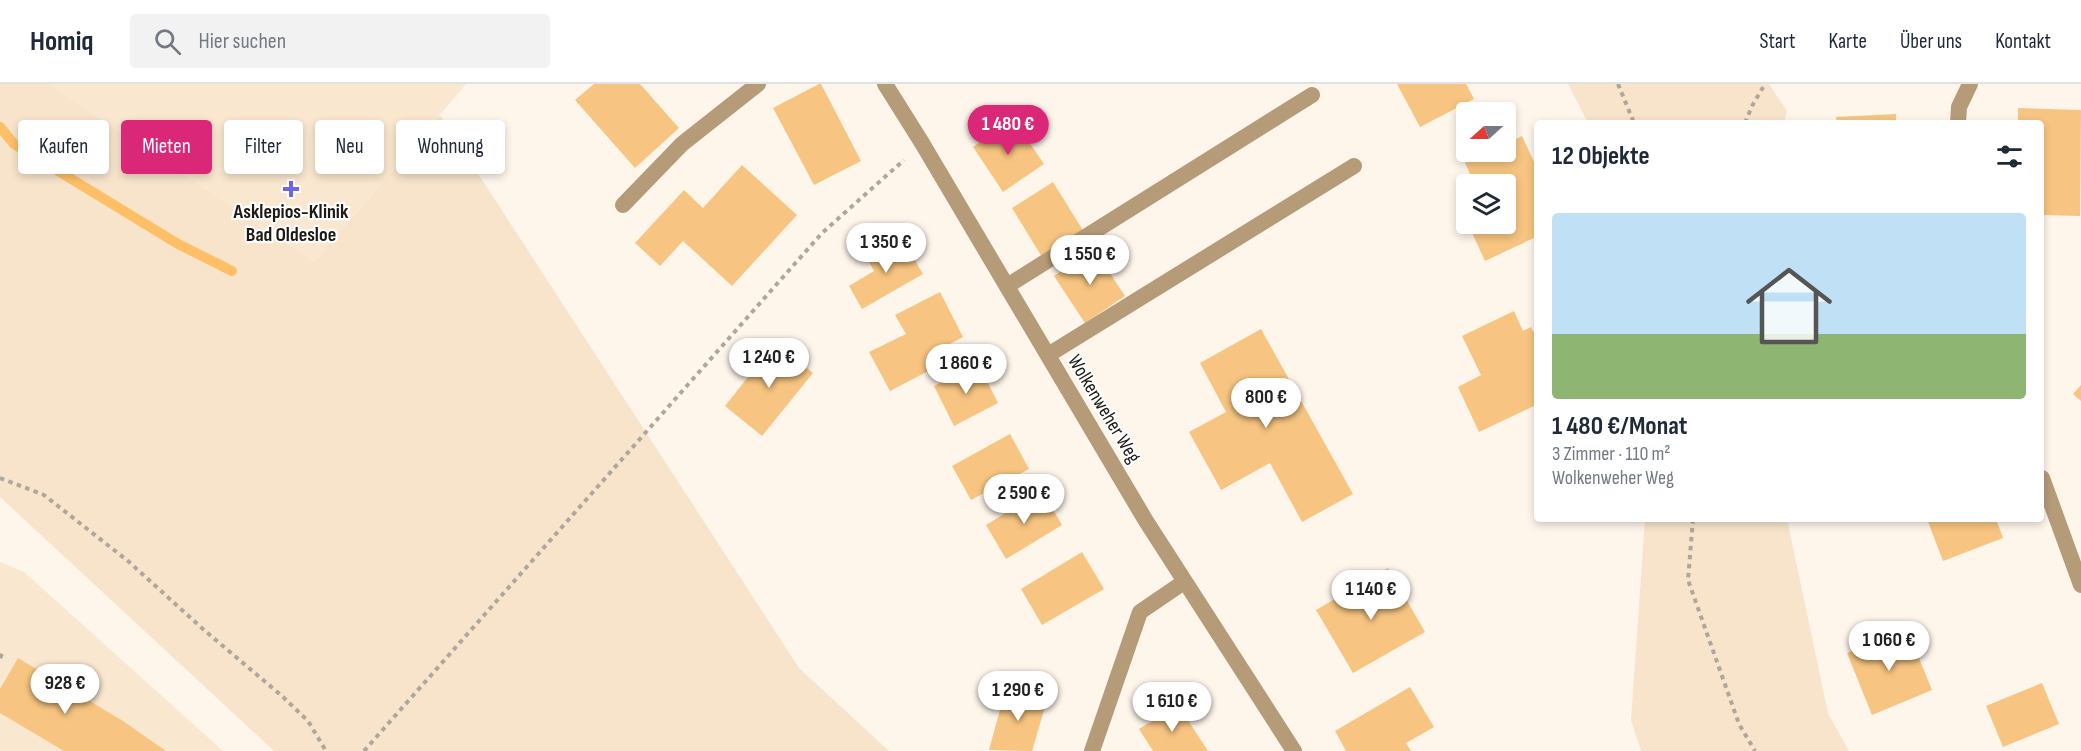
<!DOCTYPE html>
<html lang="de">
<head>
<meta charset="utf-8">
<style>
  :root { --surface:#fff; --page:#f2f2f3; --text:#1f2937; --muted:#747a83; --line:#e0e1e3; --accent:#db2777 }
  body { margin:0; font-family:"Sofia Sans Condensed",sans-serif; background:var(--page); color:var(--text); height:100vh; display:flex; flex-direction:column; font-size:22px; white-space:nowrap }
  * { box-sizing:border-box; margin:0 }
  p { font-size:20px; color:var(--muted) }
  .icon { flex:none; width:33px; height:33px; fill:none; stroke:currentColor; stroke-width:2; stroke-linecap:round; stroke-linejoin:round }
  .map { position:relative; flex:1; overflow:hidden }
  .sheet { position:absolute; left:1534px; top:36px; width:510px; height:402px; display:flex; flex-direction:column; background:var(--surface); border-radius:6px; box-shadow:0 3px 9px #0003 }
  .sheet>* { flex:none }
  .top-card { position:absolute; left:18px; top:36px; width:570px; height:54px; display:flex; gap:12px }
  .needle { width:39px; rotate:249deg }
  .controls { position:absolute; left:1456px; top:18px; display:grid; gap:12px }
  .controls a { display:grid; place-items:center; width:60px; height:60px; border-radius:6px; background:var(--surface); box-shadow:0 3px 9px #0003; font-size:30px }
  .price { position:absolute; translate:-50% -51px; padding:0 14px; border-radius:21px; background:#fff; color:#222; font-size:20px; line-height:39px; filter:drop-shadow(0 2px 3px #0008) }
  .price::after { content:''; position:absolute; left:50%; top:36px; width:18px; height:14px; margin-left:-9px; background:inherit; clip-path:polygon(0 0,100% 0,50% 100%) }
  .price.active { background:var(--accent); color:#fff }
  ul { padding:0; list-style:none }
  li { display:grid; align-content:center; gap:12px; height:318px; padding:0 18px }
  li span { display:grid; place-items:center; height:186px; border-radius:6px; color:#555 }
  li>.icon { margin-inline-start:auto }
  span .icon { width:108px; height:108px; fill:#fffc; stroke-width:1 }
  li b { font-size:26px }
  h2 { display:flex; justify-content:space-between; align-items:center; height:72px; padding:0 18px; font-size:26px }
  .tag { padding:0 21px; border-radius:6px; background:var(--surface); box-shadow:0 3px 9px #0003; font-size:21px; line-height:54px }
  .tag.active { background:var(--accent); color:#fff }
  header { display:flex; align-items:center; gap:36px; box-sizing:border-box; height:84px; padding:0 30px; background:var(--surface); border-bottom:2px solid var(--line) }
  header strong { font-size:28px }
  nav { display:flex; gap:33px; margin-inline-start:auto; font-size:21px }
  .search { width:420px; height:54px; background:var(--page); display:flex; align-items:center; gap:15px; box-sizing:border-box; padding:0 21px; border-radius:6px; color:var(--muted); font-size:22px }
  .map>svg:first-child { display:block }
</style>
</head>
<body>
<header>
<strong>Homiq</strong>
<div class="search"><svg class="icon" aria-label="search" viewBox="0 0 24 24"><circle cx="10" cy="10" r="6"/><path d="M15 15l6 6"/></svg>Hier suchen</div>
<nav><a>Start</a><a>Karte</a><a>Über uns</a><a>Kontakt</a></nav>
</header>
<div class="map">
<svg width="2081" height="667" viewBox="0 0 2081 667">
  <rect width="100%" height="100%" fill="#fef5eb"/>
  <!-- built -->
  <g fill="#f9e7cf">
    <polygon points="48,0 466,0 314,178"/>
    <polygon points="0,478 24,488 223,667 0,667"/>
  </g>
  <!-- green -->
  <g fill="#f7e4cb">
    <polygon points="0,0 48,0 314,178 440,31 799,584 889,667 274,667 0,413"/>
    <polygon points="1568,0 1769,0 1787,27 1784,39 1588,39"/>
    <polygon points="1645,435 1787,435 1828,629 1849,667 1641,667 1631,636"/>
  </g>
  <g fill="none" stroke-linecap="round" stroke-linejoin="round">
    <!-- stream -->
    <polyline stroke="#febf67" stroke-width="10" points="0,43 14,60 178,160 232,187"/>
  </g>
  <!-- building -->
  <g fill="#f7c581">
    <polygon points="594,0 640,0 679,44 635,84 575,16"/>
    <polygon points="819,0 821,0 861,77 814,101 773,24"/>
    <polygon points="1397,0 1466,0 1474,15 1420,43"/>
    <polygon points="2018,24 2081,26 2080,132 2042,131 2042,39 2018,39"/>
    <polygon points="1896,30 1896,39 1837,39 1836,33"/>
    <polygon points="1013,35 1044,80 1003,108 973,63"/>
    <polygon points="1522,52 1534,78 1538,76 1538,152 1485,177 1468,140 1506,140 1506,100 1475,100 1465,79 1490,68 1506,68 1506,60"/>
    <polygon points="742,81 797,131 732,202 683,157 660,182 635,159 684,106 703,124"/>
    <polygon points="1053,98 1084,148 1042,173 1012,124"/>
    <polygon points="902,154 923,190 862,225 849,202 874,187 867,174"/>
    <polygon points="1094,165 1125,212 1085,239 1054,192"/>
    <polygon points="940,208 963,253 927,272 934,284 890,307 869,268 906,250 895,231"/>
    <polygon points="1514,227 1523,247 1531,243 1538,256 1538,320 1479,348 1458,303 1481,291 1462,252"/>
    <polygon points="1261,245 1353,410 1302,438 1270,379 1221,406 1189,348 1226,328 1200,279"/>
    <polygon points="775,259 813,289 762,352 725,322"/>
    <polygon points="978,279 998,319 954,342 934,302"/>
    <polygon points="2081,301 2081,317 2073,310"/>
    <polygon points="1010,350 1029,385 971,416 952,382"/>
    <polygon points="1042,407 1062,441 1006,475 986,441"/>
    <polygon points="1927,435 1996,435 2003,454 1943,477"/>
    <polygon points="1082,468 1104,505 1042,541 1021,505"/>
    <polygon points="1388,484 1425,548 1353,589 1316,526"/>
    <polygon points="1907,545 1932,606 1872,631 1847,569"/>
    <polygon points="18,574 123,637 166,667 64,667 0,629 0,605"/>
    <polygon points="2042,599 2059,640 2003,663 1986,622"/>
    <polygon points="1410,603 1434,643 1406,659 1411,667 1346,667 1335,647"/>
    <polygon points="1006,604 1047,616 1032,667 989,666"/>
    <polygon points="1178,621 1208,667 1153,667 1139,645"/>
  </g>
  <g fill="none" stroke-linecap="round" stroke-linejoin="round">
    <!-- path -->
    <g stroke="#aea79e" stroke-width="4" stroke-dasharray="4.5 4.5" stroke-linecap="butt">
      <polyline points="1618,0 1634,39"/>
      <polyline points="1745,39 1752,22 1765,0"/>
      <polyline points="0,394 44,411 128,477 204,546 282,612 308,637 326,667"/>
      <polyline points="1693,435 1688,496 1739,640 1755,667"/>
      <polyline points="0,574 4,566"/>
      <polyline points="364,667 822,149 904,76"/>
    </g>
    <!-- service -->
    <g stroke="#b69b79" stroke-width="16">
      <polyline points="623,121 682,60 758,0"/>
      <polyline points="1007,202 1312,11"/>
      <polyline points="1048,271 1354,82"/>
    </g>
    <!-- minor -->
    <g stroke="#b69b79" stroke-width="16">
      <polyline points="1958,39 1959,23 1970,0"/>
      <polyline points="2042,394 2081,501"/>
      <polyline points="1092,667 1140,528 1184,498"/>
    </g>
    <!-- tertiary -->
    <polyline stroke="#b69b79" stroke-width="16" points="885,0 922,59 1146,437 1294,667"/>
  </g>
  <!-- markers -->
  <path fill="#7265e0" stroke="#fff" stroke-width="2" d="M288 96h6v6h6v6h-6v6h-6v-6h-6v-6h6z"/>
  <g text-anchor="middle" dominant-baseline="central" stroke-width="4.5" stroke-linejoin="round" paint-order="stroke">
    <!-- poi labels -->
    <g font-size="20" font-weight="bold" fill="#1d1913" stroke="#fff">
      <text x="291" y="128">Asklepios-Klinik<tspan x="291" dy="23">Bad Oldesloe</tspan></text>
    </g>
    <!-- street labels -->
    <g font-size="20" fill="#1d1913" stroke="#fff">
      <text transform="translate(1104 325) rotate(59)">Wolkenweher Weg</text>
    </g>
  </g>
</svg>
<div class="controls">
<a><svg class="needle" viewBox="-14 -14 28 28"><path d="M0-13l5 13h-10z" fill="#e53935"/><path d="M0 13l5-13h-10z" fill="#747a83"/></svg></a>
<a><svg class="icon" aria-label="layers" viewBox="0 0 24 24"><path d="M12 4l9 5-9 5-9-5zM3 14l9 5 9-5"/></svg></a>
</div>
<b class="price active" style="left:1008px;top:72px">1 480 €</b>
<b class="price" style="left:886px;top:190px">1 350 €</b>
<b class="price" style="left:1090px;top:202px">1 550 €</b>
<b class="price" style="left:769px;top:305px">1 240 €</b>
<b class="price" style="left:966px;top:311px">1 860 €</b>
<b class="price" style="left:1266px;top:345px">800 €</b>
<b class="price" style="left:1024px;top:441px">2 590 €</b>
<b class="price" style="left:1371px;top:537px">1 140 €</b>
<b class="price" style="left:1889px;top:588px">1 060 €</b>
<b class="price" style="left:65px;top:631px">928 €</b>
<b class="price" style="left:1018px;top:638px">1 290 €</b>
<b class="price" style="left:1172px;top:649px">1 610 €</b>
<div class="top-card">
<a class="tag">Kaufen</a>
<a class="tag active">Mieten</a>
<a class="tag">Filter</a>
<a class="tag">Neu</a>
<a class="tag">Wohnung</a>
</div>
<section class="sheet">
<h2>12 Objekte<svg class="icon" aria-label="filters" viewBox="0 0 24 24"><path d="M4 7h16M4 17h16"/><circle cx="9" cy="7" r="2"/><circle cx="15" cy="17" r="2"/></svg></h2>
<ul>
<li><span style="background:linear-gradient(#bfe0f5 65%,#8fb573 0)"><svg class="icon" aria-label="home" viewBox="0 0 24 24"><path d="M3 11l9-7 9 7M6 9v11h12V9"/></svg></span><div><b>1 480 €/Monat</b><p>3 Zimmer · 110 m²</p><p>Wolkenweher Weg</p></div></li>
</ul>
</section>
</div>
</body>
</html>
